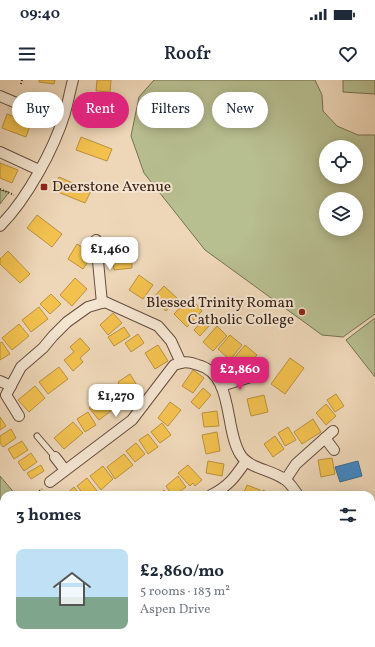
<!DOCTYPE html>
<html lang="en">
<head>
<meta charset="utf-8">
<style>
  :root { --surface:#fff; --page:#f2f2f3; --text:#1f2937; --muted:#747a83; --line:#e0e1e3; --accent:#db2777 }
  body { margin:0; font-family:Vollkorn,serif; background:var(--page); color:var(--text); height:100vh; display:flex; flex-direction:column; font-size:15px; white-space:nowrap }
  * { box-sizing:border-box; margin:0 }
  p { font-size:13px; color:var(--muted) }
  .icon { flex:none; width:22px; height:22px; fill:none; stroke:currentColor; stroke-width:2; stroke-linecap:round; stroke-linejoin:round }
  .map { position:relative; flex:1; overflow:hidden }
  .drawer { position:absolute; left:0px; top:411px; width:375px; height:156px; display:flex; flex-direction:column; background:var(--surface); border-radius:12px 12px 0 0; box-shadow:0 2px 10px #0003 }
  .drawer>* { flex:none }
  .top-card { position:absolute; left:12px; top:12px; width:351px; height:36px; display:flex; gap:8px }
  .controls { position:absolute; left:319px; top:60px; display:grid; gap:8px }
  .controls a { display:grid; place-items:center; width:44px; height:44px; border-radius:50%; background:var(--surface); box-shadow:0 2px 10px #0003; font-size:20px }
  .price { position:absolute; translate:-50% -34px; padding:0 9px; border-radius:8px; background:#fff; color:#222; font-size:13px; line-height:26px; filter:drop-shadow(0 1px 2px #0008) }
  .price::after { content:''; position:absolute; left:50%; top:24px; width:12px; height:9px; margin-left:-6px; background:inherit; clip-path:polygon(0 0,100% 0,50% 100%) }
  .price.current { background:var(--accent); color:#fff }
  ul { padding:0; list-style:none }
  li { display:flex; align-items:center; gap:12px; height:100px; padding:0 16px }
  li+li { border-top:1px solid var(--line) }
  li span { display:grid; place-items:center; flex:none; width:112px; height:80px; border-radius:8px; color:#555 }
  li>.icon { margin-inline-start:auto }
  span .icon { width:48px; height:48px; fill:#fffc; stroke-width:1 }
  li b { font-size:17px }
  h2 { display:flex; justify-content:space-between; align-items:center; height:48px; padding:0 16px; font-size:17px }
  .tag { padding:0 14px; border-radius:18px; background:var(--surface); box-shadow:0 2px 10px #0003; font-size:14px; line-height:36px }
  .tag.current { background:var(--accent); color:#fff }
  .status { display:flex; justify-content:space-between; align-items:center; height:28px; padding:0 20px; background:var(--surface); direction:ltr }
  .status svg { height:11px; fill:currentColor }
  header { display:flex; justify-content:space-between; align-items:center; height:52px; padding:0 16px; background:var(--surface); font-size:18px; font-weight:600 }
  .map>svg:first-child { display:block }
</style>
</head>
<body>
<div class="status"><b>09:40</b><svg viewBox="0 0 49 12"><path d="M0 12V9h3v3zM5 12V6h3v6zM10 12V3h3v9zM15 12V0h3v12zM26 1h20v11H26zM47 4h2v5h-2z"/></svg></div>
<header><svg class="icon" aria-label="menu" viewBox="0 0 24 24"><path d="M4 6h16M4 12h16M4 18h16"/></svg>Roofr<svg class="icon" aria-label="heart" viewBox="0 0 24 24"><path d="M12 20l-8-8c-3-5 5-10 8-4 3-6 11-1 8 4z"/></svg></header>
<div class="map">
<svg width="375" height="567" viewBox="0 0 375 567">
  <rect width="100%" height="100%" fill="#eed7b8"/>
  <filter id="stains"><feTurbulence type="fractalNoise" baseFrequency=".005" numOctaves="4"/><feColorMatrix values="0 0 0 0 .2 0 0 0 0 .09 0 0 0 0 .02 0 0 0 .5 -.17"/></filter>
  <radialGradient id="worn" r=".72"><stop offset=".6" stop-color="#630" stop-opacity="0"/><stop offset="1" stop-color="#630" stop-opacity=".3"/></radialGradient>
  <!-- green -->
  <g fill="#b7be90" stroke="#787054" fill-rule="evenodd">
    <path d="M154 0H315L322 15 323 31 337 46 358 55H375V234L343 257 322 255 205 170 144 93 131 56 139 17ZM326 67H356V97H326ZM326 119H356V149H326Z"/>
    <polygon points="343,0 375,0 375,14 343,12"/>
    <polygon points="0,110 9,112 0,124"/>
    <polygon points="375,238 375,297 346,260"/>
    <polygon points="0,396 16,415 4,415 4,563 143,563 146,567 0,567"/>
  </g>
  <!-- homes -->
  <g fill="#f2c14e" stroke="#ba913e">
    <polygon points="39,0 55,0 54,4 39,2"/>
    <polygon points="97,0 111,0 110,12 96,11"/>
    <polygon points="7,34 31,43 26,57 2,48"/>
    <polygon points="81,57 112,69 107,81 76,70"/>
    <polygon points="0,83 18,90 12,103 0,98"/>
    <polygon points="59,97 91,111 85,123 53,110"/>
    <polygon points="37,135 62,154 52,167 27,148"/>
    <polygon points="77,164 93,174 83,189 68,179"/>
    <polygon points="131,170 132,188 114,190 112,172"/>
    <polygon points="8,171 30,194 20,203 0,184 0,179"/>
    <polygon points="139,195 153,205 143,219 129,210"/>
    <polygon points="75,198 87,209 72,226 60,215"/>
    <polygon points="164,206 177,218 166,231 152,219"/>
    <polygon points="51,214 61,224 50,234 40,224"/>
    <polygon points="185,222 192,228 196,224 202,231 187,247 174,234"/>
    <polygon points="39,227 48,239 31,252 22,240"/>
    <polygon points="113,233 122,243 108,255 100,245"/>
    <polygon points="204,239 210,245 200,256 194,250"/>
    <polygon points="19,244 29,256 12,270 2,258"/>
    <polygon points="217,246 227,256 213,271 203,262"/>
    <polygon points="124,247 130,256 114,266 108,257"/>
    <polygon points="138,254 144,263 131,272 125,263"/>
    <polygon points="230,255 242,265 230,280 218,269"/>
    <polygon points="80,258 90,269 80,278 83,282 73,291 64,280 74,272 70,267"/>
    <polygon points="2,262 10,274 0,280 0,263"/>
    <polygon points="158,265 168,281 155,289 145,273"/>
    <polygon points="245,265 257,275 246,288 234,278"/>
    <polygon points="290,278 304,288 285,314 271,304"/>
    <polygon points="59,287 68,299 48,314 39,302"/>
    <polygon points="193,290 204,298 193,313 182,306"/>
    <polygon points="130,294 138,307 129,314 131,317 118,325 109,311 119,304 118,302"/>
    <polygon points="35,306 45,318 29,332 18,320"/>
    <polygon points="203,308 211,315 199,329 191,322"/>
    <polygon points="106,314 116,327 99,340 89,328"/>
    <polygon points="336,314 344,326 335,332 327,320"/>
    <polygon points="264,315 268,332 251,336 247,319"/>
    <polygon points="170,322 181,330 168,346 158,338"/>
    <polygon points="326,324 336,336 326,345 316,333"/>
    <polygon points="217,331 219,346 204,347 202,333"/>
    <polygon points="88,332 96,345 85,352 77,339"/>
    <polygon points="0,337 6,346 0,350"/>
    <polygon points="313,339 321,352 302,364 294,352"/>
    <polygon points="73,342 83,353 64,369 54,358"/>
    <polygon points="162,343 171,355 160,363 151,352"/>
    <polygon points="288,347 296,360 285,366 278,353"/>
    <polygon points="11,349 16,358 3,367 0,363 0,356"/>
    <polygon points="217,352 220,371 206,374 202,355"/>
    <polygon points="148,354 158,367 148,374 139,360"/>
    <polygon points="275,356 284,369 273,377 264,364"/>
    <polygon points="22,361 28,370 14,379 8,369"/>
    <polygon points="136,363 145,374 135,382 126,371"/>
    <polygon points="31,373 37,382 24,391 18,382"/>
    <polygon points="124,374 133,385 115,399 107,387"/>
    <polygon points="332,378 335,394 321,397 318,380"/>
    <polygon points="208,381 224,384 222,396 206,393"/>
    <polygon points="41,385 44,391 31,399 27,393"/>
    <polygon points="188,385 202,400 195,406 193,403 190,406 178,393"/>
    <polygon points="103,386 113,399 101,410 90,396"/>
    <polygon points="178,396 186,407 175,415 172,415 166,406"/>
    <polygon points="87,398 97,411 92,415 84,415 77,406"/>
    <polygon points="247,405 260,410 258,415 243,415"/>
    <polygon points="74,407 80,415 65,415"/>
    <polygon points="164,410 169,415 158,415 162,412"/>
    <polygon points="263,410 272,415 260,415"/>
    <polygon points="371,497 374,508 371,508"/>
    <polygon points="374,515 375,527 371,528 371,516"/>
    <polygon points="375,533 375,548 371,549 371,534"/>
    <polygon points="375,552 375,566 368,567 367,563 371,563 371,553"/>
    <polygon points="151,563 172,563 173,565 171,567 154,567"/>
    <polygon points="244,563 260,563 262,566 247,567"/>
  </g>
  <!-- schools -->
  <polygon fill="#3f88c5" stroke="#3d6991" points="358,381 362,396 340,402 335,387"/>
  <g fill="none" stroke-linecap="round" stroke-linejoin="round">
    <!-- service casing -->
    <g stroke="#664e3f" stroke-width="7">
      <g id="service">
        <polyline points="37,356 55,377"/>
        <polyline points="283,567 288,563"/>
      </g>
    </g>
    <!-- minor casing -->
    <g stroke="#664e3f" stroke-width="12">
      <g id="minor">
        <polyline points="0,16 61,42"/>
        <polyline points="0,72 39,90"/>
        <path d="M0 146C27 119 54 69 65 33 68 22 70 11 73 0"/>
        <polyline points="96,160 102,223"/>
        <polyline points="0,301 11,306"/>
        <polyline points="221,306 254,296"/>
        <path d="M19 336 6 315 21 287 43 268 53 256 67 242 88 227 105 222 158 246 171 261 181 283C187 281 192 283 198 285 234 294 224 348 240 374 249 389 270 389 284 399 290 402 294 410 298 415"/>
        <polyline points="325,358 334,370"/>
        <polyline points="55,377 65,390"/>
        <polyline points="286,399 296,384 333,351"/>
        <polyline points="50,402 132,340 174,285 181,283"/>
        <path d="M211 415C229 406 235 397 246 381"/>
        <polyline points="205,567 210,563"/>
        <polyline points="324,567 325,563"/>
      </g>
    </g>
    <!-- path -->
    <g stroke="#392117" stroke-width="2" stroke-dasharray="1 2" stroke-linecap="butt">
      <polyline points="21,4 22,0"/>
      <polyline points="0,109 14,115"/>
      <polyline points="35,415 42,409"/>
      <polyline points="0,436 4,442"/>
      <polyline points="0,446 4,443"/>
      <polyline points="0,517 4,519"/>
      <polyline points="78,563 83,567"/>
      <polyline points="94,563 96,567"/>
    </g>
    <!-- service -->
    <use href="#service" stroke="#f4e5d1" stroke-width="5"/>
    <!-- minor -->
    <use href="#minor" stroke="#f4e5d1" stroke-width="10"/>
  </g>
  <!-- markers -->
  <g fill="#8f2418" stroke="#f4e5d1" stroke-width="1.5">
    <rect x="40" y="103" width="8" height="8" rx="2"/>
    <circle cx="302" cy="232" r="4"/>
  </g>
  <g text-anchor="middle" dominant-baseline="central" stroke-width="4" stroke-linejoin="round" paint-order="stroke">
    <!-- poi labels -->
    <g font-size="15" fill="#392117" stroke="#f4e5d1" text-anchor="start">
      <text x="52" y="107">Deerstone Avenue</text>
      <text x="294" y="223" text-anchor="end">Blessed Trinity Roman<tspan x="294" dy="17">Catholic College</tspan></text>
    </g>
  </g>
  <rect width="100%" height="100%" filter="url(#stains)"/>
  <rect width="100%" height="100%" fill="url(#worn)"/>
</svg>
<div class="controls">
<a><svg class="icon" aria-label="locate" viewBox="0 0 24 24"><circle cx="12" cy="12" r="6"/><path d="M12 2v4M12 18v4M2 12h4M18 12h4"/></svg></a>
<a><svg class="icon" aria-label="layers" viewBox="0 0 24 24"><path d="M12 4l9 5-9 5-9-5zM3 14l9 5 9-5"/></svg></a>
</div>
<b class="price" style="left:110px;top:191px">£1,460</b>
<b class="price current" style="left:240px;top:311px">£2,860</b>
<b class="price" style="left:116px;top:338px">£1,270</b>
<div class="top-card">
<a class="tag">Buy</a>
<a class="tag current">Rent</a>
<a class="tag">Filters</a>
<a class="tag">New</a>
</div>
<section class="drawer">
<h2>3 homes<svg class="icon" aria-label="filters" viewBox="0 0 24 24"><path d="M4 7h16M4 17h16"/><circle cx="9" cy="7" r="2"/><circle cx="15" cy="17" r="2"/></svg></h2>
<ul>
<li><span style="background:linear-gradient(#bfe0f5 60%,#7fa58c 0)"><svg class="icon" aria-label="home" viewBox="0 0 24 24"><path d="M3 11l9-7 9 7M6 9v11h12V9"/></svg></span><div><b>£2,860/mo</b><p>5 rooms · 183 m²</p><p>Aspen Drive</p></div></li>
</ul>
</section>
</div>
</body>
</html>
